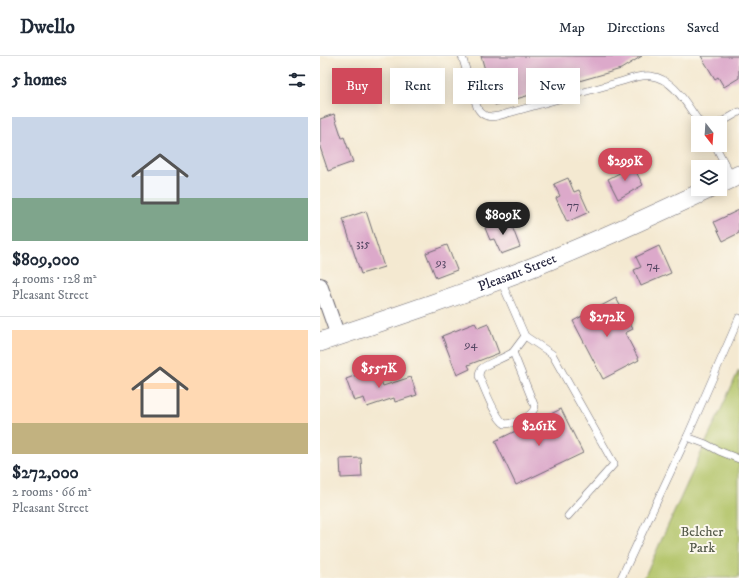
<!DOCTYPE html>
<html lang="en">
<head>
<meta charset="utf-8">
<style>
  :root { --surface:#fff; --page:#f2f2f3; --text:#1f2937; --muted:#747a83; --line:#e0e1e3; --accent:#d1495b }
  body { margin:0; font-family:"IM FELL DW Pica",serif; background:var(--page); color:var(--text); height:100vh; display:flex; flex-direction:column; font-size:15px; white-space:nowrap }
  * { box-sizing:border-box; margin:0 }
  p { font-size:13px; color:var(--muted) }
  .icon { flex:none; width:22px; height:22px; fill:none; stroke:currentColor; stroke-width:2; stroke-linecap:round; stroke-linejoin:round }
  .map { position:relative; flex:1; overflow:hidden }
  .panel { display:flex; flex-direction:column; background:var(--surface); width:320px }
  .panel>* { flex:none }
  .guide { position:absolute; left:12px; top:12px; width:347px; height:36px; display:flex; gap:8px }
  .needle { width:26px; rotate:163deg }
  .controls { position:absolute; left:371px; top:60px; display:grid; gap:8px }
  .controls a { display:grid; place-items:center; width:36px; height:36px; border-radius:0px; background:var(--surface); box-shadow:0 2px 10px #0003; font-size:20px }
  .price { position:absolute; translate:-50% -34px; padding:0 9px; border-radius:14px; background:var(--accent); color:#fff; font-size:13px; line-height:26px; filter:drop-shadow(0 1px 2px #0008) }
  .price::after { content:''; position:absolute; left:50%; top:24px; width:12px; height:9px; margin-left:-6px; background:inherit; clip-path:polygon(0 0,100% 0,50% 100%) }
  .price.on { background:#222; color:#fff }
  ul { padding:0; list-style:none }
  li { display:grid; align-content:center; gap:8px; height:212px; padding:0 12px }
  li+li { border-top:1px solid var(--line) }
  li span { display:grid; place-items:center; height:124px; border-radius:0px; color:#555 }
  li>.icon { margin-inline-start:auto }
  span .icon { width:72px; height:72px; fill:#fffc; stroke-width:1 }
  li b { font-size:17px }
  h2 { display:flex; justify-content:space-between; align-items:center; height:48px; padding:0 12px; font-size:17px }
  .tag { padding:0 14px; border-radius:0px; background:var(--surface); box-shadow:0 2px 10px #0003; font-size:14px; line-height:36px }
  .tag.on { background:var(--accent); color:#fff }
  header { display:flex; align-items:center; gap:24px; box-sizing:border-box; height:56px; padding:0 20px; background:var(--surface); border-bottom:1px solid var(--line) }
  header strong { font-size:19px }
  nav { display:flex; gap:22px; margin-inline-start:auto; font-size:14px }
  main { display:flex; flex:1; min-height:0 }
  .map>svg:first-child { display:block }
</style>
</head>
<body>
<header>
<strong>Dwello</strong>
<nav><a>Map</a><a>Directions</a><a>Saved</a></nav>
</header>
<main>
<section class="panel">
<h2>5 homes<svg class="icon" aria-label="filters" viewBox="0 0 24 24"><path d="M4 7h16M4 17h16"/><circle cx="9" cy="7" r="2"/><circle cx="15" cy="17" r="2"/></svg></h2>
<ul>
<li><span style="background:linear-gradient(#c9d6e8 65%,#7fa58c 0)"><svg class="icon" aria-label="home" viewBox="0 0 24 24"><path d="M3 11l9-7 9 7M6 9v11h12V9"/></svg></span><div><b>$809,000</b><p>4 rooms · 128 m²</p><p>Pleasant Street</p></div></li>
<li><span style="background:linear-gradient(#ffd9b3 75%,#c2b280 0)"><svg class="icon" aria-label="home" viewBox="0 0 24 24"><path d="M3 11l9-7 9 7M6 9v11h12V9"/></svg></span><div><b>$272,000</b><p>2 rooms · 66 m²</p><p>Pleasant Street</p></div></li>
</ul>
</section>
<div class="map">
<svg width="419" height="522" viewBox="0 0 419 522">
  <rect width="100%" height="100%" fill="#fbf7ec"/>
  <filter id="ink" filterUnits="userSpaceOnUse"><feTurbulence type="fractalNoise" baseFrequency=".025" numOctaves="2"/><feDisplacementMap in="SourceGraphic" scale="8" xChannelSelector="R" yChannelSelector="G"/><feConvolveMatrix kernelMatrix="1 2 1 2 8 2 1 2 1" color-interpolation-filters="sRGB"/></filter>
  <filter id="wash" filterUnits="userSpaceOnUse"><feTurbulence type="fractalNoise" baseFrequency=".012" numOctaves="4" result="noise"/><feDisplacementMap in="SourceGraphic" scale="16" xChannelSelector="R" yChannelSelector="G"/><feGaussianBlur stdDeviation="0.9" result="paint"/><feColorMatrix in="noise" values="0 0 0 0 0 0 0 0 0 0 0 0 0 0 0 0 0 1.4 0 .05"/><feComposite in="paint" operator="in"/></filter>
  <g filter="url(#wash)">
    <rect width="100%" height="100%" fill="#f4e9d1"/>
    <!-- green -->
    <polygon fill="#b1c366" stroke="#6a7250" points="419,314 419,522 324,522"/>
    <g id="blocks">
      <!-- building -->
      <g fill="#dca9ca">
        <polygon points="161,0 322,0 301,13 175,49"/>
        <polygon points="381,0 419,0 419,22 404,31 398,21 395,23"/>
        <polygon points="14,58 22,82 24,81 33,106 8,115 0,91 0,63"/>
        <polygon points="313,110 323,129 298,143 288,123"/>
        <polygon points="248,122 254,136 259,134 269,156 247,166 236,142 240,140 234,128"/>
        <polygon points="419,154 419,177 403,185 394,166"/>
        <polygon points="46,155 64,211 41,218 23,163"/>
        <polygon points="186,163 187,166 190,165 200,191 181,198 174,183 170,184 165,172"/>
        <polygon points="127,189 137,214 116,222 106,197"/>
        <polygon points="339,190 351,217 321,230 314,214 321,211 316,201"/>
        <polygon points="296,242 313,273 305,277 319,304 283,323 253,265"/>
        <polygon points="155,267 158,272 168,268 179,297 148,309 150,313 137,319 122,280"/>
        <polygon points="56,312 63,330 91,321 97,339 75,346 74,342 47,351 44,342 34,345 26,323"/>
        <polygon points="241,353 263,397 196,429 175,385"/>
        <polygon points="41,402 42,421 21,422 20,403"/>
      </g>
    </g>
  </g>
  <g filter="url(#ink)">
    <use href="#blocks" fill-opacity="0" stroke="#6c6870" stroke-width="1"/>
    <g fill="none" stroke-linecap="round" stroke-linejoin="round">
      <!-- lane casing -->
      <g stroke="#6c6870" stroke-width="8">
        <g id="lane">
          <path d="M142 0 157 51C162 60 168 62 178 60L303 25C312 22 322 19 331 20 355 23 367 50 380 67"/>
          <polyline points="400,67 419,56"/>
          <polyline points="395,89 412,122"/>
          <polyline points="181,225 205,280 232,298 294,408 248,460"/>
          <path d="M193 296C185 302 165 308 161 313 159 316 159 317 159 320 164 331 175 362 185 368 196 367 211 362 215 351L193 296 205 280"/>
          <polyline points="367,381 386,388 399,395 419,403"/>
          <polyline points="301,522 367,381 419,262"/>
        </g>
      </g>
      <!-- street casing -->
      <g stroke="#6c6870" stroke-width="16">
        <polyline id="street" points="0,229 18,280"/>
      </g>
      <!-- secondary casing -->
      <g stroke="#6c6870" stroke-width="20">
        <g id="secondary">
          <polyline points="400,128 419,119"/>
          <path id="s1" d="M0 286C75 261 150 236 223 207 279 184 334 159 389 133"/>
        </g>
      </g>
      <!-- lane -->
      <use href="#lane" stroke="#fff" stroke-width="7"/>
      <!-- street -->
      <use href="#street" stroke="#fff" stroke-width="14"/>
      <!-- secondary -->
      <use href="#secondary" stroke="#fff" stroke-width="19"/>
    </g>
  </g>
  <g text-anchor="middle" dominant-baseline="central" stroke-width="4" stroke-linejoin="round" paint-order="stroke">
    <!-- number labels -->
    <g font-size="12" fill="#50445f">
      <text x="253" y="149">77</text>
      <text x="43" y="187">3;5</text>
      <text x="121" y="206">93</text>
      <text x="333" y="209">74</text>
      <text x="151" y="288">94</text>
    </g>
    <!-- street labels -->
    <g font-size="14" fill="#22223b" stroke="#fbf7ec">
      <text stroke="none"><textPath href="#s1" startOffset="209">Pleasant Street</textPath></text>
    </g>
    <!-- park labels -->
    <g font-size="14" fill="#545a4a" stroke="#fbf7ec">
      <text x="382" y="476">Belcher<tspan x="382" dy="16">Park</tspan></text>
    </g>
  </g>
</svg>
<div class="controls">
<a><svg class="needle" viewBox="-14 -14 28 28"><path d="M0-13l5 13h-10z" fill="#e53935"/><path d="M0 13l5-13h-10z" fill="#747a83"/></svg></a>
<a><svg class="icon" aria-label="layers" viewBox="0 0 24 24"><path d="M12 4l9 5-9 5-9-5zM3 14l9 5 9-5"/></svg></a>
</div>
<b class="price" style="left:305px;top:126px">$299K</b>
<b class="price on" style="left:183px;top:180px">$809K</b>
<b class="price" style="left:287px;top:282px">$272K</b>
<b class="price" style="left:59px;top:333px">$557K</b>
<b class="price" style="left:219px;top:391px">$261K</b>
<div class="guide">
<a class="tag on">Buy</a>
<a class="tag">Rent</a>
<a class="tag">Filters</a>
<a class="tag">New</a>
</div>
</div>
</main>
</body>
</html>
